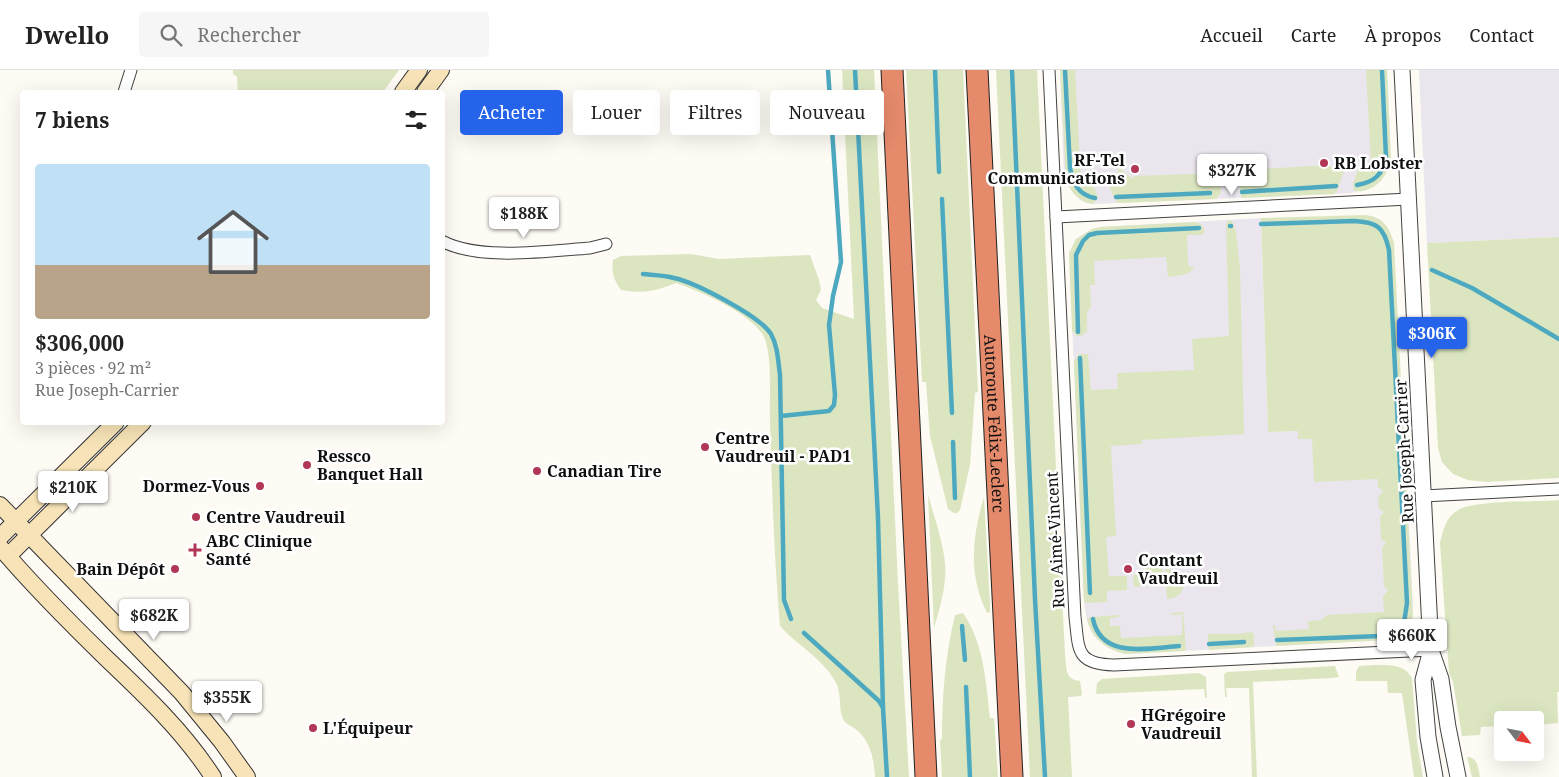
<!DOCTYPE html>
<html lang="fr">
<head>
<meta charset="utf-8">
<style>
  :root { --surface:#fff; --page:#f6f6f6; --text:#222; --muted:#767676; --line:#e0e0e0; --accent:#2563eb }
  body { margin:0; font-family:"Noto Serif",serif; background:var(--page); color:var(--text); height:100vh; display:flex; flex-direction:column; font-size:19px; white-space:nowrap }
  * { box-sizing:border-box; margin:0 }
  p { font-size:16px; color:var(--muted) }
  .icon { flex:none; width:28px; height:28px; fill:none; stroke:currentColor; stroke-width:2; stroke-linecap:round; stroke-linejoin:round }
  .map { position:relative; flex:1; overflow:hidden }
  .details { position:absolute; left:20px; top:20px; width:425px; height:335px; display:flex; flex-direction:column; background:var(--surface); border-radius:5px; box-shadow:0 5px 20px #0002 }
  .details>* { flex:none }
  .hud { position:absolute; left:460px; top:20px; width:475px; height:45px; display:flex; gap:10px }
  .needle { width:32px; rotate:122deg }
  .fabs { position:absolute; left:1494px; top:641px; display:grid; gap:10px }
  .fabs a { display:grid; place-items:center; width:50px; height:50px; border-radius:5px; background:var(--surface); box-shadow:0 5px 20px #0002; font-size:25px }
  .price { position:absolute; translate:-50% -42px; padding:0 11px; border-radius:5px; background:#fff; color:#222; font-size:16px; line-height:32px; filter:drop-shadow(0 1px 2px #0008) }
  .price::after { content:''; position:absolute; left:50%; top:30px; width:15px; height:11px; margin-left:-8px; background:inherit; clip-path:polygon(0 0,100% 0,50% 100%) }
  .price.on { background:var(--accent); color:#fff }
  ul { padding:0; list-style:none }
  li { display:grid; align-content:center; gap:10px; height:265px; padding:0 15px }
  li+li { border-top:1px solid var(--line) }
  li span { display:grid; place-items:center; height:155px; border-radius:5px; color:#555 }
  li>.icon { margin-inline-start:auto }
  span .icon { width:90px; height:90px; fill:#fffc; stroke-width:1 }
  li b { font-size:21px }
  h2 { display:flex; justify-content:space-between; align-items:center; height:60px; padding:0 15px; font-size:21px }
  .tag { padding:0 18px; border-radius:5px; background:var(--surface); box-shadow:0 5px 20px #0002; font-size:18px; line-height:45px }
  .tag.on { background:var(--accent); color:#fff }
  header { display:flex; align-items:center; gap:30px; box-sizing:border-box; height:70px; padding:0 25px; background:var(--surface); border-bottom:1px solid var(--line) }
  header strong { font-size:24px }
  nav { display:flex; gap:28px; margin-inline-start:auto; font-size:18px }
  .search { width:350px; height:45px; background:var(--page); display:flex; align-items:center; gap:12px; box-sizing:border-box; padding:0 18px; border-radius:5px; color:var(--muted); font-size:19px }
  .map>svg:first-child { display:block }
</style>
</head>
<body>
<header>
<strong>Dwello</strong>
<div class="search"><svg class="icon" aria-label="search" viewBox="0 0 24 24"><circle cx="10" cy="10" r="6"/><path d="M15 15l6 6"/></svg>Rechercher</div>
<nav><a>Accueil</a><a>Carte</a><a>À propos</a><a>Contact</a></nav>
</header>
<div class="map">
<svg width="1559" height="707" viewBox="0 0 1559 707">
  <rect width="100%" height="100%" fill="#fefaf4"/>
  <!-- industrial -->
  <g fill="#ebe6ed">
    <polygon points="1060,0 1387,0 1391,89 1389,97 1381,111 1376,115 1352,123 1093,134 1086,133 1079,129 1073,123 1066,111 1064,104"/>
    <polygon points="1419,0 1559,0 1559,167 1427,173"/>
    <polygon points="1261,148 1268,362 1404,357 1413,537 1411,551 1402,563 1387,570 1126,584 1118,582 1105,576 1093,565 1087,551 1084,532 1069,183 1076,169 1092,159 1100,157"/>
  </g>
  <!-- green -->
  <g fill="#dbe6c1">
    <polygon points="233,0 399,0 383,22 238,22 237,7 233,4"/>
    <path d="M842 0H874L898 514 909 707H875C874 690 871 673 858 661 854 658 849 655 845 652 837 641 843 624 835 611 822 588 797 575 780 556 774 488 772 420 770 351 769 329 773 283 763 265 750 243 700 221 676 213 656 221 643 224 621 220 614 210 611 202 613 190L621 186 691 184 719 189 810 185 819 210 821 220 816 230 822 238 854 249Z"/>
    <polygon points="906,0 963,0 978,322 975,323 970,395 960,440 957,443 954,443 948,439 930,366 926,312 922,312"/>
    <path d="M996 0H1037L1065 585C1067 599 1064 609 1080 611L1082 624 1081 626 1068 627 1072 707H1030Z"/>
    <path d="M1060 0H1075L1081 109H1090L1098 127 1093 134C1079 132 1072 123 1066 111Z"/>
    <path d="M1366 0H1387L1391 89C1388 107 1373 124 1354 121L1353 114 1359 96 1371 94Z"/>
    <polygon points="1329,95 1330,97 1346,95 1337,121 1334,124 1242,128 1241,126 1239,107 1242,101 1260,99"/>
    <polygon points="1118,99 1121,99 1132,109 1134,106 1221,103 1221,123 1216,129 1119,133 1115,130 1106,109 1118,108"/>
    <path d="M1365 145C1383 147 1389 156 1394 173L1413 546C1409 559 1400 566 1387 570L1276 576 1273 555H1275L1276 561 1309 559 1308 551 1321 550 1327 545 1384 542 1383 526 1388 520 1384 516 1382 478 1386 473 1381 469 1380 447 1384 442 1379 439 1378 427 1383 421 1378 417V409L1314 412 1312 369H1298V361L1268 362 1261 148Z"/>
    <polygon points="1228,150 1232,151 1236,162 1240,197 1244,364 1142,370 1142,374 1111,376 1116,466 1106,467 1109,506 1127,506 1127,520 1107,521 1107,532 1086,533 1084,532 1074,291 1079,284 1088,284 1091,320 1118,319 1117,303 1194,300 1192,269 1229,266 1226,155"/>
    <path d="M1197 152 1202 155 1205 161 1202 165H1187L1188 196 1194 197C1188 207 1178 205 1168 207L1166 187 1094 191 1095 215H1090L1091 237 1087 242V262L1081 266H1077L1072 261 1069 183 1076 169 1092 159 1100 157Z"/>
    <polygon points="1559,167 1559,408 1486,412 1468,410 1453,404 1442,392 1438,378 1427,173"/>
    <path d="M928 425C934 446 943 472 945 493 947 514 940 538 934 558Z"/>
    <path d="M984 427 990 534V542L987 543C968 505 972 466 984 427Z"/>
    <path d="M1559 430V622H1557L1558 653 1535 655V650H1502V656L1481 657 1480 665 1462 666 1453 612 1449 603 1440 473C1443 460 1446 447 1458 440 1474 430 1538 432 1559 430Z"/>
    <polygon points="1162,497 1163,515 1134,517 1133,505 1143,504 1143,498"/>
    <path d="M1165 499C1188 500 1190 528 1167 529Z"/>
    <path d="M1183 542 1186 579 1184 581 1126 584C1107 580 1092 569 1087 549L1090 547 1119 545V547L1110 548V556H1120L1121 568 1182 565V544L1171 545V543Z"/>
    <path d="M963 543C984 573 986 613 990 648H994L998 707H942L940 670 942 669C942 627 945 586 955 545Z"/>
    <polygon points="1251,562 1254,564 1254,576 1252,577 1210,580 1208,577 1208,564 1238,564"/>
    <path d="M1375 595C1390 595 1404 594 1412 608L1417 672 1423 707H1414L1402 623H1388L1387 611H1356V602L1359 596Z"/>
    <polygon points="1335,596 1339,607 1332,608 1253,612 1257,707 1252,707 1249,618 1226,618 1227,627 1225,627 1224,604 1227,602"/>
    <polygon points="1199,603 1206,607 1207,628 1205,627 1204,619 1096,624 1097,613 1102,609"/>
    <path d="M1467 687C1478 687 1478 698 1480 707H1472Z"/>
  </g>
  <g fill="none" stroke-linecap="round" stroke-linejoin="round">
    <!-- stream -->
    <g stroke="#4da9c0" stroke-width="4.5">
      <polyline points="855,0 878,448 883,638"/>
      <polyline points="935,0 939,102"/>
      <polyline points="1012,0 1035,529 1045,707"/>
      <path d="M1065 0 1070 98C1073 113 1078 125 1095 128"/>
      <path d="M1357 115C1375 112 1383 104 1386 87L1382 0"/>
      <polyline points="1242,122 1336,116"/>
      <polyline points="1116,127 1210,123"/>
      <polyline points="942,129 952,343"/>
      <path d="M1261 154 1354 151C1377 152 1384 157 1389 180L1407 533 1404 553 1390 564 1380 566 1277 570"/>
      <polyline points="1230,156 1231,156"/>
      <polyline points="1432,200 1472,218 1559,269"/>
      <path d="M643 204C653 205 664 205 674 208 694 212 760 246 771 264 778 277 778 291 780 305L784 530 791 549"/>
      <polyline points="1078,262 1076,185 1083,171 1089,165 1097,163 1199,158"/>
      <polyline points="1080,288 1090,523"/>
      <polyline points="781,346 829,341 834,335 835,325 829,255 833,226 841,192 828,0"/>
      <polyline points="953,372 955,428"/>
      <path d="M1093 549C1101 590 1150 578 1179 576"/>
      <polyline points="962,556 965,590"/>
      <polyline points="804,563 879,631 883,638 887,707"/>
      <polyline points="1209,574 1244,572"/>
      <polyline points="966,617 970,707"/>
    </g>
    <!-- minor casing -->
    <g stroke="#434343" stroke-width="13">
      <g id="minor">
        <path d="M1049 0 1075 547C1079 579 1075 594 1114 595L1431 580"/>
        <polyline points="124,22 131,0"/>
        <polyline points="1056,147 1409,129"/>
        <path d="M442 171C479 191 548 181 590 178L606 174"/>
        <polyline points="1423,426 1559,419"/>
      </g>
    </g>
    <!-- tertiary casing -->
    <g stroke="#434343" stroke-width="17">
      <g id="tertiary">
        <polyline points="1402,0 1431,580 1441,609 1448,657 1458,707"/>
        <polyline points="1431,580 1423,610 1428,667 1435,707"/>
      </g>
    </g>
    <!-- secondary casing -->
    <g stroke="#323232" stroke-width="18">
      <g id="secondary">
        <polyline points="403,22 419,0"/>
        <polyline points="425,22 441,0"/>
        <polyline points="0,435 182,623 222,672 247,707"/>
        <polyline points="0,467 116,352"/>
        <path d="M0 477C33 516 69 552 106 588 145 625 184 662 213 707"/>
        <polyline points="8,486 143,352"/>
      </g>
    </g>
    <!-- motorway casing -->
    <g stroke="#212121" stroke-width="23">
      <g id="motorway">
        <polyline points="892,0 926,707"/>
        <path id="s1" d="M977 0 1012 707"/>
      </g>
    </g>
    <!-- minor -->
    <use href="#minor" stroke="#fff" stroke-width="11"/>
    <!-- tertiary -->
    <use href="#tertiary" stroke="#fff" stroke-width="15"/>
    <!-- secondary -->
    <use href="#secondary" stroke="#f7e3b7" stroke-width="16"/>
    <!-- motorway -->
    <use href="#motorway" stroke="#e58a6b" stroke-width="21"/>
  </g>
  <!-- markers -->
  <g fill="#b23655" stroke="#fff" stroke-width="2">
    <circle cx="1324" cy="93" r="5"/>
    <circle cx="1135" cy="99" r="5"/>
    <circle cx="705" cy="377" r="5"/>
    <circle cx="307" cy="395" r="5"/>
    <circle cx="537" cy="401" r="5"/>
    <circle cx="260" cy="416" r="5"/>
    <circle cx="196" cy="447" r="5"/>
    <path d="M192.5 472.5h5v5h5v5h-5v5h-5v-5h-5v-5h5z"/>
    <circle cx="175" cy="499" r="5"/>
    <circle cx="1128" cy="499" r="5"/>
    <circle cx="1131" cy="654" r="5"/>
    <circle cx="313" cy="658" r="5"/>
  </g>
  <g text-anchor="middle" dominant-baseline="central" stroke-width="5" stroke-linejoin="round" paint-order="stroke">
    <!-- poi labels -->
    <g font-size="16" font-weight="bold" fill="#101010" stroke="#fff" text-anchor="start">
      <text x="1125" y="90" text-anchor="end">RF-Tel<tspan x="1125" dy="18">Communications</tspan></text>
      <text x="1334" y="93">RB Lobster</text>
      <text x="715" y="368">Centre<tspan x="715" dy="18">Vaudreuil - PAD1</tspan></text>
      <text x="317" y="386">Ressco<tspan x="317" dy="18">Banquet Hall</tspan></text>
      <text x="547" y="401">Canadian Tire</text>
      <text x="250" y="416" text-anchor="end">Dormez-Vous</text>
      <text x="206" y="447">Centre Vaudreuil</text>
      <text x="206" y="471">ABC Clinique<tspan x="206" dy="18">Santé</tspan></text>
      <text x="1138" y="490">Contant<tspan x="1138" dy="18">Vaudreuil</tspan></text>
      <text x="165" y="499" text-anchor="end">Bain Dépôt</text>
      <text x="1141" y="645">HGrégoire<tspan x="1141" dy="18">Vaudreuil</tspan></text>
      <text x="323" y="658">L'Équipeur</text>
    </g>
    <!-- street labels -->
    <g font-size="16" fill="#101010" stroke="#fff">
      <text stroke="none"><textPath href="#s1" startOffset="354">Autoroute Félix-Leclerc</textPath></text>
      <text transform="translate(1404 381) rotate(-93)">Rue Joseph-Carrier</text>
      <text transform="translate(1055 470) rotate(-93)">Rue Aimé-Vincent</text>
    </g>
  </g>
</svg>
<div class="fabs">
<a><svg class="needle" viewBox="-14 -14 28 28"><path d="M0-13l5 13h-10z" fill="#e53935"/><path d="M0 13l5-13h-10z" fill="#767676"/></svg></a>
</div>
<b class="price" style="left:1232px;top:126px">$327K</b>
<b class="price" style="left:524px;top:169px">$188K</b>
<b class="price on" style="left:1432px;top:289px">$306K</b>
<b class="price" style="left:73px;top:443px">$210K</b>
<b class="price" style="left:154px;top:571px">$682K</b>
<b class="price" style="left:1412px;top:591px">$660K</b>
<b class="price" style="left:227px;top:653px">$355K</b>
<div class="hud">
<a class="tag on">Acheter</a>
<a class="tag">Louer</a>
<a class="tag">Filtres</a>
<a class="tag">Nouveau</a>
</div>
<section class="details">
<h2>7 biens<svg class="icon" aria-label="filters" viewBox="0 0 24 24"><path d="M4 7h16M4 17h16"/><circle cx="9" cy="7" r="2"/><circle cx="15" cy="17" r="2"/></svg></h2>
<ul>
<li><span style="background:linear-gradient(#bfe0f5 65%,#b9a48a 0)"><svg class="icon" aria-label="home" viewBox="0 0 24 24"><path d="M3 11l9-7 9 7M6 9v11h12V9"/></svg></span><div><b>$306,000</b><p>3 pièces · 92 m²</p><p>Rue Joseph-Carrier</p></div></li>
</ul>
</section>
</div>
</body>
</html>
